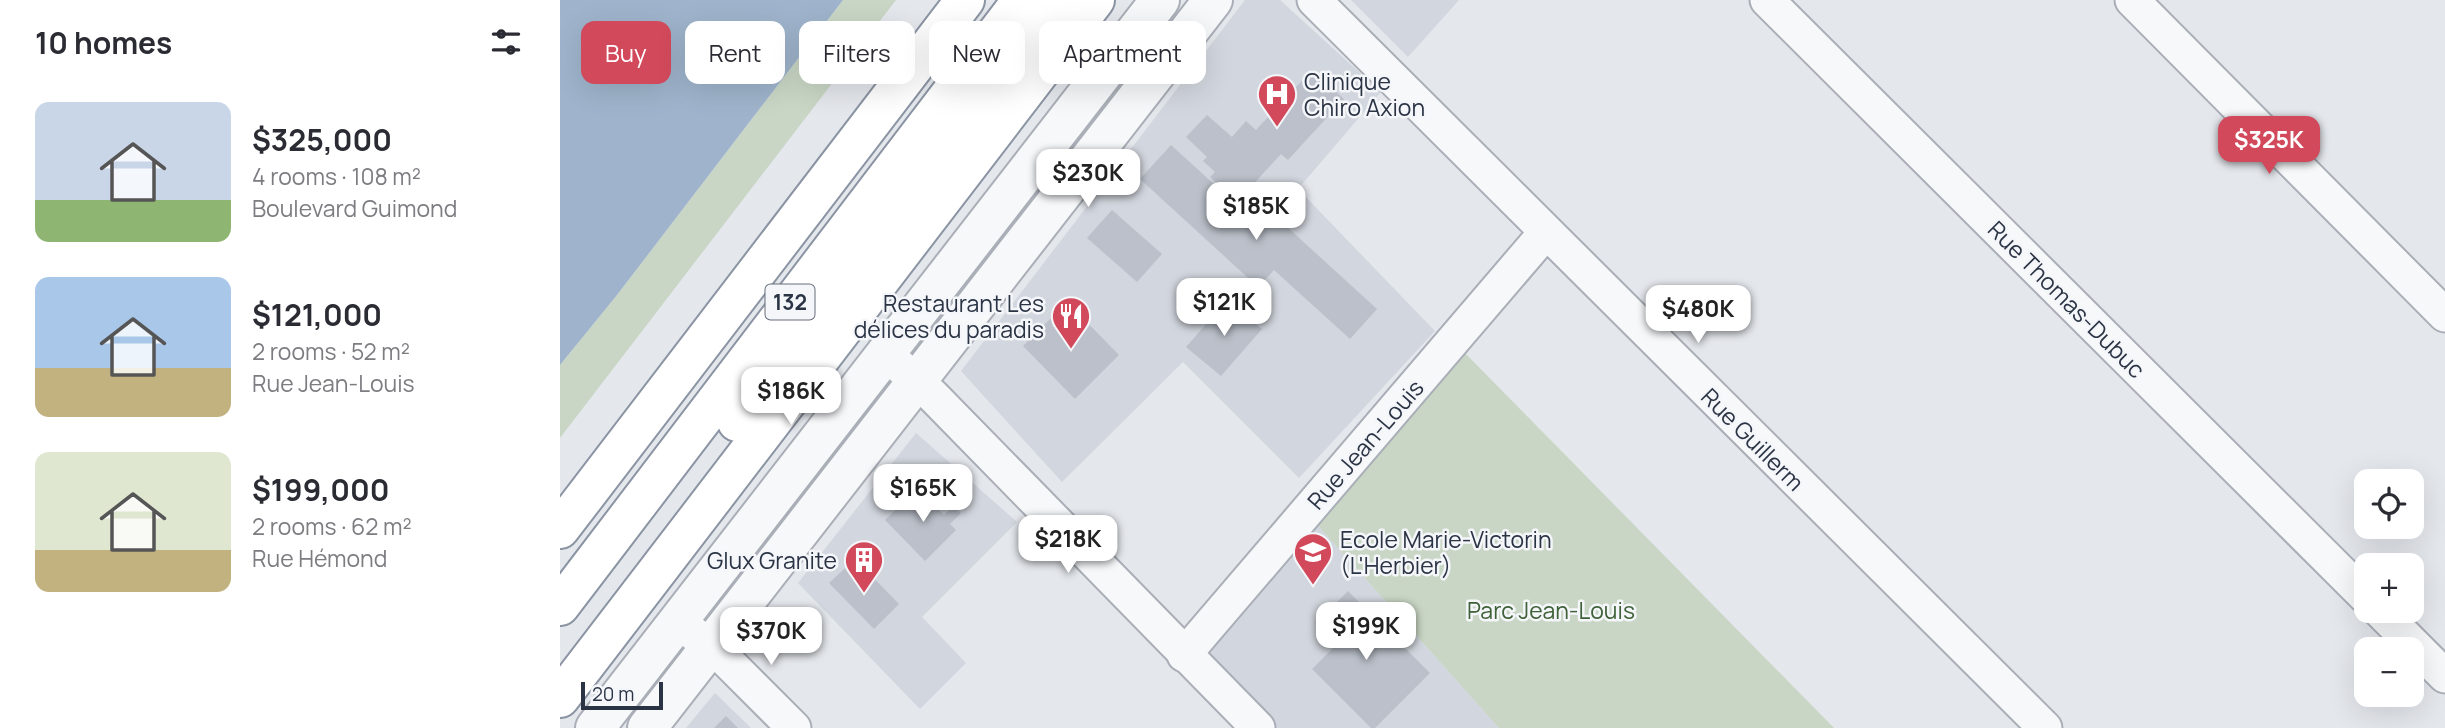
<!DOCTYPE html>
<html lang="en">
<head>
<meta charset="utf-8">
<style>
  :root { --surface:#fff; --page:#f7f7f7; --text:#2b2b33; --muted:#7c7c81; --accent:#d1495b }
  body { margin:0; font-family:Manrope,sans-serif; background:var(--page); color:var(--text); height:100vh; display:flex; flex-direction:column; font-size:26px; white-space:nowrap }
  * { box-sizing:border-box; margin:0 }
  p { font-size:23px; color:var(--muted) }
  .icon { flex:none; width:38px; height:38px; fill:none; stroke:currentColor; stroke-width:2; stroke-linecap:round; stroke-linejoin:round }
  .map { position:relative; flex:1; overflow:hidden }
  .sheet { display:flex; flex-direction:column; background:var(--surface); width:560px }
  .sheet>* { flex:none }
  .guide { position:absolute; left:21px; top:21px; width:665px; height:63px; display:flex; gap:14px }
  .buttons { position:absolute; left:1794px; top:469px; display:grid; gap:14px }
  .buttons a { display:grid; place-items:center; width:70px; height:70px; border-radius:14px; background:var(--surface); box-shadow:0 7px 28px #0002; font-size:35px }
  .scale { position:absolute; left:21px; bottom:18px; width:82px; box-sizing:border-box; padding-left:7px; border:4px solid #2b3445; border-top:0; font-size:19px; line-height:24px; white-space:nowrap; color:#2b3445; -webkit-text-stroke:5px #f4f6f9; paint-order:stroke }
  .price { position:absolute; translate:-50% -60px; padding:0 16px; border-radius:14px; background:#fff; color:#222; font-size:23px; line-height:46px; filter:drop-shadow(0 2px 4px #0008) }
  .price::after { content:''; position:absolute; left:50%; top:42px; width:21px; height:16px; margin-left:-10px; background:inherit; clip-path:polygon(0 0,100% 0,50% 100%) }
  .price.active { background:var(--accent); color:#fff }
  ul { padding:0; list-style:none }
  li { display:flex; align-items:center; gap:21px; height:175px; padding:0 35px }
  li span { display:grid; place-items:center; flex:none; width:196px; height:140px; border-radius:14px; color:#555 }
  li>.icon { margin-inline-start:auto }
  span .icon { width:84px; height:84px; fill:#fffc; stroke-width:1 }
  li b { font-size:30px }
  h2 { display:flex; justify-content:space-between; align-items:center; height:84px; padding:0 35px; font-size:30px }
  .chip { padding:0 24px; border-radius:14px; background:var(--surface); box-shadow:0 7px 28px #0002; font-size:24px; line-height:63px }
  .chip.active { background:var(--accent); color:#fff }
  main { display:flex; flex:1; min-height:0 }
  .map>svg:first-child { display:block }
</style>
</head>
<body>
<main>
<section class="sheet">
<h2>10 homes<svg class="icon" aria-label="filters" viewBox="0 0 24 24"><path d="M4 7h16M4 17h16"/><circle cx="9" cy="7" r="2"/><circle cx="15" cy="17" r="2"/></svg></h2>
<ul>
<li><span style="background:linear-gradient(#c9d6e8 70%,#8fb573 0)"><svg class="icon" aria-label="home" viewBox="0 0 24 24"><path d="M3 11l9-7 9 7M6 9v11h12V9"/></svg></span><div><b>$325,000</b><p>4 rooms · 108 m²</p><p>Boulevard Guimond</p></div></li>
<li><span style="background:linear-gradient(#a9c7e8 65%,#c2b280 0)"><svg class="icon" aria-label="home" viewBox="0 0 24 24"><path d="M3 11l9-7 9 7M6 9v11h12V9"/></svg></span><div><b>$121,000</b><p>2 rooms · 52 m²</p><p>Rue Jean-Louis</p></div></li>
<li><span style="background:linear-gradient(#dfe7d0 70%,#c2b280 0)"><svg class="icon" aria-label="home" viewBox="0 0 24 24"><path d="M3 11l9-7 9 7M6 9v11h12V9"/></svg></span><div><b>$199,000</b><p>2 rooms · 62 m²</p><p>Rue Hémond</p></div></li>
</ul>
</section>
<div class="map">
<svg width="1885" height="728" viewBox="0 0 1885 728">
  <rect width="100%" height="100%" fill="#e4e7ec"/>
  <!-- built -->
  <g fill="#d2d6de">
    <polygon points="685,0 720,0 821,92 738,189 875,331 739,478 623,362 502,482 401,371"/>
    <polygon points="791,0 899,0 848,57"/>
    <polygon points="356,433 457,522 362,617 406,663 360,709 238,583"/>
    <polygon points="753,520 939,728 707,728 633,653"/>
    <polygon points="155,693 191,728 126,728"/>
  </g>
  <!-- green -->
  <g fill="#c9d6c5">
    <polygon points="283,0 336,0 0,438 0,365 57,295"/>
    <polygon points="901,349 1274,728 939,728 753,520"/>
  </g>
  <!-- water -->
  <polygon fill="#9fb4cc" points="0,0 283,0 57,295 0,365"/>
  <!-- building -->
  <g fill="#bbc0ca">
    <polygon points="752,70 784,99 728,160 721,154 677,202 650,177 655,172 643,161 647,157 626,137 647,115 672,137 686,121 696,130"/>
    <polygon points="611,145 702,228 714,215 817,309 790,339 714,270 698,287 580,179"/>
    <polygon points="552,210 602,254 577,282 527,238"/>
    <polygon points="668,299 702,329 661,376 626,347"/>
    <polygon points="507,302 559,355 515,399 463,346"/>
    <polygon points="358,488 384,515 393,506 401,513 390,524 396,530 365,561 325,520"/>
    <polygon points="295,559 339,604 314,629 269,583"/>
    <polygon points="788,591 870,673 815,728 811,728 752,669 776,645 755,624"/>
    <polygon points="166,716 178,728 154,728"/>
  </g>
  <g fill="none" stroke-linecap="round" stroke-linejoin="round">
    <!-- minor casing -->
    <g stroke="#a9aeb7" stroke-width="37">
      <g id="minor">
        <polyline points="754,0 1485,728"/>
        <polyline points="1207,0 1806,597"/>
        <polyline points="1572,0 1885,315"/>
        <polyline points="326,354 372,395 698,728"/>
        <polyline points="1820,611 1885,676"/>
        <polyline points="118,621 163,657 234,728"/>
        <polyline points="624,655 986,232"/>
      </g>
    </g>
    <!-- tertiary casing -->
    <g stroke="#a9aeb7" stroke-width="42">
      <g id="tertiary">
        <polyline points="35,728 600,0"/>
        <polyline points="87,728 653,0"/>
      </g>
    </g>
    <!-- motorway casing -->
    <g stroke="#8b94a3" stroke-width="42">
      <g id="motorway">
        <polyline points="177,422 499,0"/>
        <polyline points="0,529 405,0"/>
        <polyline points="0,606 462,0"/>
        <polyline points="0,698 535,0"/>
      </g>
    </g>
    <!-- minor -->
    <use href="#minor" stroke="#f7f8fa" stroke-width="33"/>
    <!-- tertiary -->
    <use href="#tertiary" stroke="#f7f8fa" stroke-width="38"/>
    <!-- motorway -->
    <use href="#motorway" stroke="#fff" stroke-width="38"/>
  </g>
  <!-- icons -->
  <defs>
    <g id="hospital-pin" transform="scale(2.0125)"><path d="M0 17L-7.5 6A9.5 9.5 0 1 1 7.5 6Z" fill="#d1495b" stroke="#f4f6f9"/><path d="M-5-5h3v3.5h4V-5h3V5h-3V1.5h-4V5h-3Z" fill="#fff"/></g>
    <g id="restaurant-pin" transform="scale(2.0125)"><path d="M0 17L-7.5 6A9.5 9.5 0 1 1 7.5 6Z" fill="#d1495b" stroke="#f4f6f9"/><path d="M-5-6h1v4h1v-4h1v4h1v-4h1v5L-1.5 .5V6h-2V.5L-5-1ZM5-6V6H3V1.5H1.5Q1.5-4 5-6Z" fill="#fff"/></g>
    <g id="school-pin" transform="scale(2.0125)"><path d="M0 17L-7.5 6A9.5 9.5 0 1 1 7.5 6Z" fill="#d1495b" stroke="#f4f6f9"/><path d="M0-5L7-2L0 1L-7-2ZM-4 1L0 2.5L4 1V4Q0 6-4 4Z" fill="#fff"/></g>
    <g id="building-pin" transform="scale(2.0125)"><path d="M0 17L-7.5 6A9.5 9.5 0 1 1 7.5 6Z" fill="#d1495b" stroke="#f4f6f9"/><path d="M-4-6H4V6H1V3H-1V6H-4ZM-2.5-4.3h1.7v1.8h-1.7ZM.8-4.3h1.7v1.8H.8ZM-2.5-1h1.7V.8h-1.7ZM.8-1h1.7V.8H.8Z" fill="#fff"/></g>
  </defs>
  <g fill-rule="evenodd">
    <use href="#hospital-pin" x="717" y="94"/>
    <use href="#restaurant-pin" x="511" y="316"/>
    <use href="#school-pin" x="753" y="552"/>
    <use href="#building-pin" x="304" y="560"/>
  </g>
  <g text-anchor="middle" dominant-baseline="central" stroke-width="5" stroke-linejoin="round" paint-order="stroke">
    <!-- shield labels -->
    <rect fill="#f4f6f9" stroke="#676e7b" stroke-width="2" x="205.5" y="284.5" width="49" height="35" rx="5"/>
    <g font-size="21" font-weight="bold" fill="#2b3445">
      <text x="230" y="302">132</text>
    </g>
    <!-- poi labels -->
    <g font-size="23" fill="#2b3445" stroke="#f4f6f9" text-anchor="start">
      <text x="744" y="81">Clinique<tspan x="744" dy="26">Chiro Axion</tspan></text>
      <text x="484" y="303" text-anchor="end">Restaurant Les<tspan x="484" dy="26">délices du paradis</tspan></text>
      <text x="780" y="539">Ecole Marie-Victorin<tspan x="780" dy="26">(L'Herbier)</tspan></text>
      <text x="277" y="560" text-anchor="end">Glux Granite</text>
    </g>
    <!-- street labels -->
    <g font-size="23" fill="#2b3445" stroke="#f4f6f9">
      <text transform="translate(1507 299) rotate(45)">Rue Thomas-Dubuc</text>
      <text transform="translate(1193 439) rotate(45)">Rue Guillerm</text>
      <text transform="translate(805 444) rotate(-49)">Rue Jean-Louis</text>
    </g>
    <!-- park labels -->
    <g font-size="23" fill="#3f6138" stroke="#f4f6f9">
      <text x="991" y="610">Parc Jean-Louis</text>
    </g>
  </g>
</svg>
<div class="buttons">
<a><svg class="icon" aria-label="locate" viewBox="0 0 24 24"><circle cx="12" cy="12" r="6"/><path d="M12 2v4M12 18v4M2 12h4M18 12h4"/></svg></a>
<a>+</a>
<a>−</a>
</div>
<div class="scale">20 m</div>
<b class="price active" style="left:1709px;top:176px">$325K</b>
<b class="price" style="left:528px;top:209px">$230K</b>
<b class="price" style="left:696px;top:242px">$185K</b>
<b class="price" style="left:664px;top:338px">$121K</b>
<b class="price" style="left:1138px;top:345px">$480K</b>
<b class="price" style="left:231px;top:427px">$186K</b>
<b class="price" style="left:363px;top:524px">$165K</b>
<b class="price" style="left:508px;top:575px">$218K</b>
<b class="price" style="left:806px;top:662px">$199K</b>
<b class="price" style="left:211px;top:667px">$370K</b>
<div class="guide">
<a class="chip active">Buy</a>
<a class="chip">Rent</a>
<a class="chip">Filters</a>
<a class="chip">New</a>
<a class="chip">Apartment</a>
</div>
</div>
</main>
</body>
</html>
